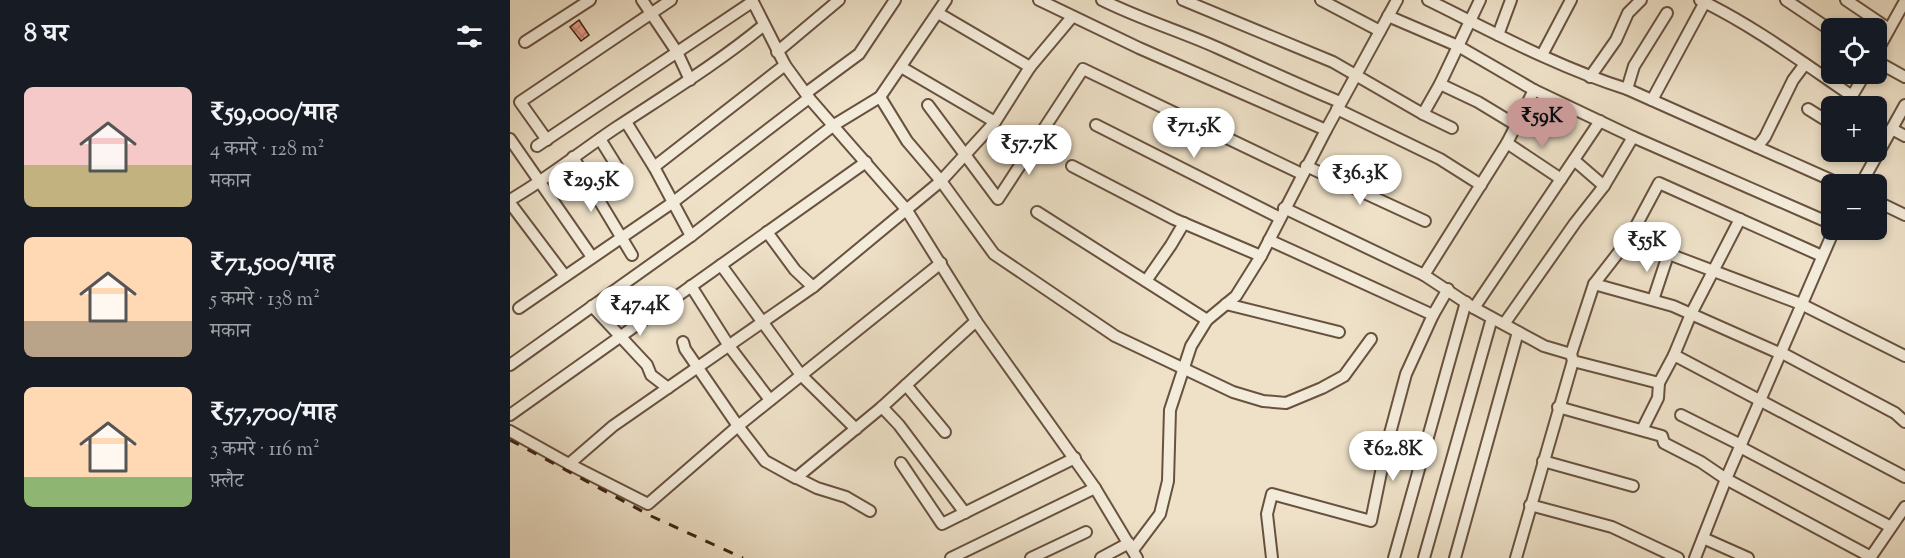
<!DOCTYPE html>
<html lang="hi">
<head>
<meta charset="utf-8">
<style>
  :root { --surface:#171b24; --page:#242831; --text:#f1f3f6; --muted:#9ea1a6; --accent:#c59692 }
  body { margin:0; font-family:"Sorts Mill Goudy","Noto Serif Devanagari",serif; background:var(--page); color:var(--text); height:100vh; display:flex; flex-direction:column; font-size:22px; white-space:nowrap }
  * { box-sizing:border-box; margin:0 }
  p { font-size:20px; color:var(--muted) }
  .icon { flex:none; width:33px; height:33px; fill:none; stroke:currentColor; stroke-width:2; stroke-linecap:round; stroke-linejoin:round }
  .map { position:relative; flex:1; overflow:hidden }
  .drawer { display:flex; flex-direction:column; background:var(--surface); width:510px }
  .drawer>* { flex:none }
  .tools { position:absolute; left:1311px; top:18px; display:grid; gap:12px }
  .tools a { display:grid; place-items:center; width:66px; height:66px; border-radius:9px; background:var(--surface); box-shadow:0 3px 9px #0003; font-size:30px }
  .price { position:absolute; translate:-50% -51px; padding:0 14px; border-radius:21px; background:#fff; color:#222; font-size:20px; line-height:39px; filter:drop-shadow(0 2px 3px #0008) }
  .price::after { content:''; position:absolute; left:50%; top:36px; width:18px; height:14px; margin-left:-9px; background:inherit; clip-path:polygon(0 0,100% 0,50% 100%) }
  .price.current { background:var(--accent); color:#111 }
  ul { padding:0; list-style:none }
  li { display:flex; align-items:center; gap:18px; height:150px; padding:0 24px }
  li span { display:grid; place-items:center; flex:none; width:168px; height:120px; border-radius:9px; color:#555 }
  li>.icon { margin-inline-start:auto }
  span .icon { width:72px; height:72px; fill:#fffc; stroke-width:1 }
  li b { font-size:26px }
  h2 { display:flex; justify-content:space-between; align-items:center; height:72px; padding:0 24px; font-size:26px }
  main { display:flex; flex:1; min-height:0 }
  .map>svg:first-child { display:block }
</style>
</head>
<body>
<main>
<section class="drawer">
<h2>8 घर<svg class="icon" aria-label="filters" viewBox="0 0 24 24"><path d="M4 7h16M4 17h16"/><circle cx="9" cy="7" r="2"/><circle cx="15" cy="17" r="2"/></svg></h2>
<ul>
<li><span style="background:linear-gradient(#f6c9c9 65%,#c2b280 0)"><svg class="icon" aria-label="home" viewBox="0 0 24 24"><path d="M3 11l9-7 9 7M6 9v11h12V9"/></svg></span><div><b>₹59,000/माह</b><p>4 कमरे · 128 m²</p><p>मकान</p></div></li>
<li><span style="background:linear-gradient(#ffd9b3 70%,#b9a48a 0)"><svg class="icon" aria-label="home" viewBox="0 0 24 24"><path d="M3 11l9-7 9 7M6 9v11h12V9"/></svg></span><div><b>₹71,500/माह</b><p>5 कमरे · 138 m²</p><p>मकान</p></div></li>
<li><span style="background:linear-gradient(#ffd9b3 75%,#8fb573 0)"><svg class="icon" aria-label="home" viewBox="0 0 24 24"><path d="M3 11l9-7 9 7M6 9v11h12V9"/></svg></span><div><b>₹57,700/माह</b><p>3 कमरे · 116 m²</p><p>फ़्लैट</p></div></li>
</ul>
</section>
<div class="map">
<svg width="1395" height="558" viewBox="0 0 1395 558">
  <defs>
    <pattern id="building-cross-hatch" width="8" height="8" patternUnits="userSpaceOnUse" patternTransform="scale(1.5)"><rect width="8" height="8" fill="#e89e8c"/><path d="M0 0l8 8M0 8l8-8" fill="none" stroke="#bd8071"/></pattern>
  </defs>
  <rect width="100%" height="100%" fill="#eee1c8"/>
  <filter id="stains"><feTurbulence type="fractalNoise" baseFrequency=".00333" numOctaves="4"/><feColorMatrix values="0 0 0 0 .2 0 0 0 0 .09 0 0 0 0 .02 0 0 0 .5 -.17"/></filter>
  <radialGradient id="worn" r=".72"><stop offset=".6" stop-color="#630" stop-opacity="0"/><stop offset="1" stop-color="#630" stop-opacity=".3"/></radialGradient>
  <!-- building -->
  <polygon fill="url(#building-cross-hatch)" stroke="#3b2311" stroke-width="1.5" points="69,20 79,35 71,41 60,27"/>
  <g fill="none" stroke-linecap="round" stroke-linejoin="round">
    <!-- street casing -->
    <g stroke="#68523f" stroke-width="14">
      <g id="street">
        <polyline points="132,0 167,52 180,80"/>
        <polyline points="242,0 275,65 299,98 396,209 466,321 585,488 627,558"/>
        <polyline points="529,0 629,48 816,130"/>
        <path d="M592 0C630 19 670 31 708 48 748 66 789 85 830 102"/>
        <polyline points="673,0 823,62 913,114 942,128"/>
        <polyline points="811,0 870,31"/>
        <path d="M918 0C983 32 1047 67 1117 89L1330 184"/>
        <path d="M1190 0C1244 26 1292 62 1342 96"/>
        <polyline points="1276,0 1322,31"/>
        <polyline points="1336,0 1379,29"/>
        <polyline points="428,13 520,67 562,17"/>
        <polyline points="878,16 948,46 1024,90 1123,137 1322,224"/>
        <polyline points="988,35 1001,0"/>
        <polyline points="15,42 80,0"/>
        <polyline points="267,52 329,0"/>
        <polyline points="1366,53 1395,1"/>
        <polyline points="1032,55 1061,0"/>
        <polyline points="1366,61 1395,77"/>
        <polyline points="391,67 485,122"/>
        <polyline points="1080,77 1106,40 1118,13 1131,0"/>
        <polyline points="930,84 968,102 1006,125"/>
        <polyline points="1117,89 1124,66 1157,13"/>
        <polyline points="296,93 349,54 385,0"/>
        <polyline points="370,97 397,141 431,181 484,254 605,336 723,392 753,401 776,403 812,388 834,376 861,339"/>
        <polyline points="1142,100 1196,0"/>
        <polyline points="418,105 488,199 573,69 792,174"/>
        <polyline points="1336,106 1355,74"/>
        <polyline points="827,109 930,159 971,185"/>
        <polyline points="1298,109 1322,124"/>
        <polyline points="913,114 930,84 970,0"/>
        <polyline points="116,122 144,167"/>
        <polyline points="586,125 770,218"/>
        <polyline points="1382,129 1395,136"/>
        <polyline points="0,139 82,257"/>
        <polyline points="90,139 116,181"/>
        <polyline points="37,140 10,102 161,0"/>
        <polyline points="997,143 1051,179"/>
        <polyline points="27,146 242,2"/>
        <polyline points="1247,147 1255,137 1283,80 1295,64"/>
        <polyline points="63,157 122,255"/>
        <polyline points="1064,160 1094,186"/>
        <polyline points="562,166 664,219 751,256"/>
        <polyline points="796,166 915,221"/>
        <polyline points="1351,184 1395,105"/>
        <path d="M0 200C37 179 71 151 107 127 157 94 208 63 254 25"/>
        <polyline points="1366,201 1395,215"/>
        <polyline points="0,203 55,276"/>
        <polyline points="774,208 914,275 964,308 1034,346 1061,354 1063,361 1149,383 1164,355 1395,477"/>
        <polyline points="527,212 697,320"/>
        <polyline points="257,232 285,270 303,287"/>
        <polyline points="181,236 144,167 275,65"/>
        <polyline points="1119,239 1291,304 1395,356"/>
        <polyline points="759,240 923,315"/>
        <polyline points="211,265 291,375 346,429"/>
        <polyline points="914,275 997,143 1024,90"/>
        <polyline points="636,281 661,245 674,223"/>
        <polyline points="1084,284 1163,306 1269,353"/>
        <polyline points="181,286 219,346 260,400"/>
        <polyline points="1143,300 1158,255"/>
        <polyline points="716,304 829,332"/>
        <polyline points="82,306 137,365 141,375 158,388"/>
        <polyline points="9,308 162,203 299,98"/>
        <polyline points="964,308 1090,121"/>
        <polyline points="994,324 1065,223 1094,186 1123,137"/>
        <polyline points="173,342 175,349 228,426 255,461 286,478 372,407 466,321"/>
        <polyline points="1270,352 1385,413 1395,422"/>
        <polyline points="1061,354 1084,284 1119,239 1149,183 1312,256"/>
        <polyline points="1164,355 1181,314 1230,219"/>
        <polyline points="0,365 181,236 324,125 370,97 436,0"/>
        <polyline points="396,385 435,432"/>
        <polyline points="372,407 389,425 455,513"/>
        <polyline points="1048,407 1152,436 1154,443 1191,462 1216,479 1361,557"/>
        <polyline points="0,415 356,162"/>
        <polyline points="1171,415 1231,445"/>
        <polyline points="1132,430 1148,398 1149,383"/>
        <polyline points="0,431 59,464 138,504 228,426 431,263"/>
        <polyline points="1230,447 1381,527"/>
        <polyline points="1033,461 1123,486"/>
        <polyline points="391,463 432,524 565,458"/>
        <polyline points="59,464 103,426 303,287 431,181 485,122 520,67"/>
        <polyline points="287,478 307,488 336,497 360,511"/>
        <polyline points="1020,505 1102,527 1168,558"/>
        <polyline points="1193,538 1238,558"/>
        <polyline points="623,550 650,514 658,481 660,410 681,346 697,320 726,296 751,256 816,130 887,0"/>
        <polyline points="441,558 585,488"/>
        <polyline points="521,558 576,532"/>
        <polyline points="591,558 619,543"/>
        <polyline points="762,558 757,514 762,494 861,521 876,448 896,374 923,315 938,289"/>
        <polyline points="884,558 956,302"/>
        <polyline points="914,558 982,318"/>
        <polyline points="945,558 1008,332"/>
        <polyline points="1006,558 1063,361"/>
        <polyline points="1185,558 1216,479 1324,230"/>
        <polyline points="1360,558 1395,507"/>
      </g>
    </g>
    <!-- street -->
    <use href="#street" stroke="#f4ecdb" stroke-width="10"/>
    <!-- rail -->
    <polyline stroke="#3b2311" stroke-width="3" stroke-dasharray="10 10" stroke-linecap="butt" points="0,440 141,516 233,558"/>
  </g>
  <rect width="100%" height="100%" filter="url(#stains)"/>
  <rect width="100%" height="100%" fill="url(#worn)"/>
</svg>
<div class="tools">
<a><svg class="icon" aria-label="locate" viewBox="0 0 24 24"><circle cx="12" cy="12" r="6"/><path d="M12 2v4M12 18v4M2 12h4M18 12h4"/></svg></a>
<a>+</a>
<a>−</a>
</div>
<b class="price current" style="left:1032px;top:149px">₹59K</b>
<b class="price" style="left:684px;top:159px">₹71.5K</b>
<b class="price" style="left:519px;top:176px">₹57.7K</b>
<b class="price" style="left:850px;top:206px">₹36.3K</b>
<b class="price" style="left:81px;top:213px">₹29.5K</b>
<b class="price" style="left:1137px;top:273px">₹55K</b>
<b class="price" style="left:130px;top:337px">₹47.4K</b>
<b class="price" style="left:883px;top:482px">₹62.8K</b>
</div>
</main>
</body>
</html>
